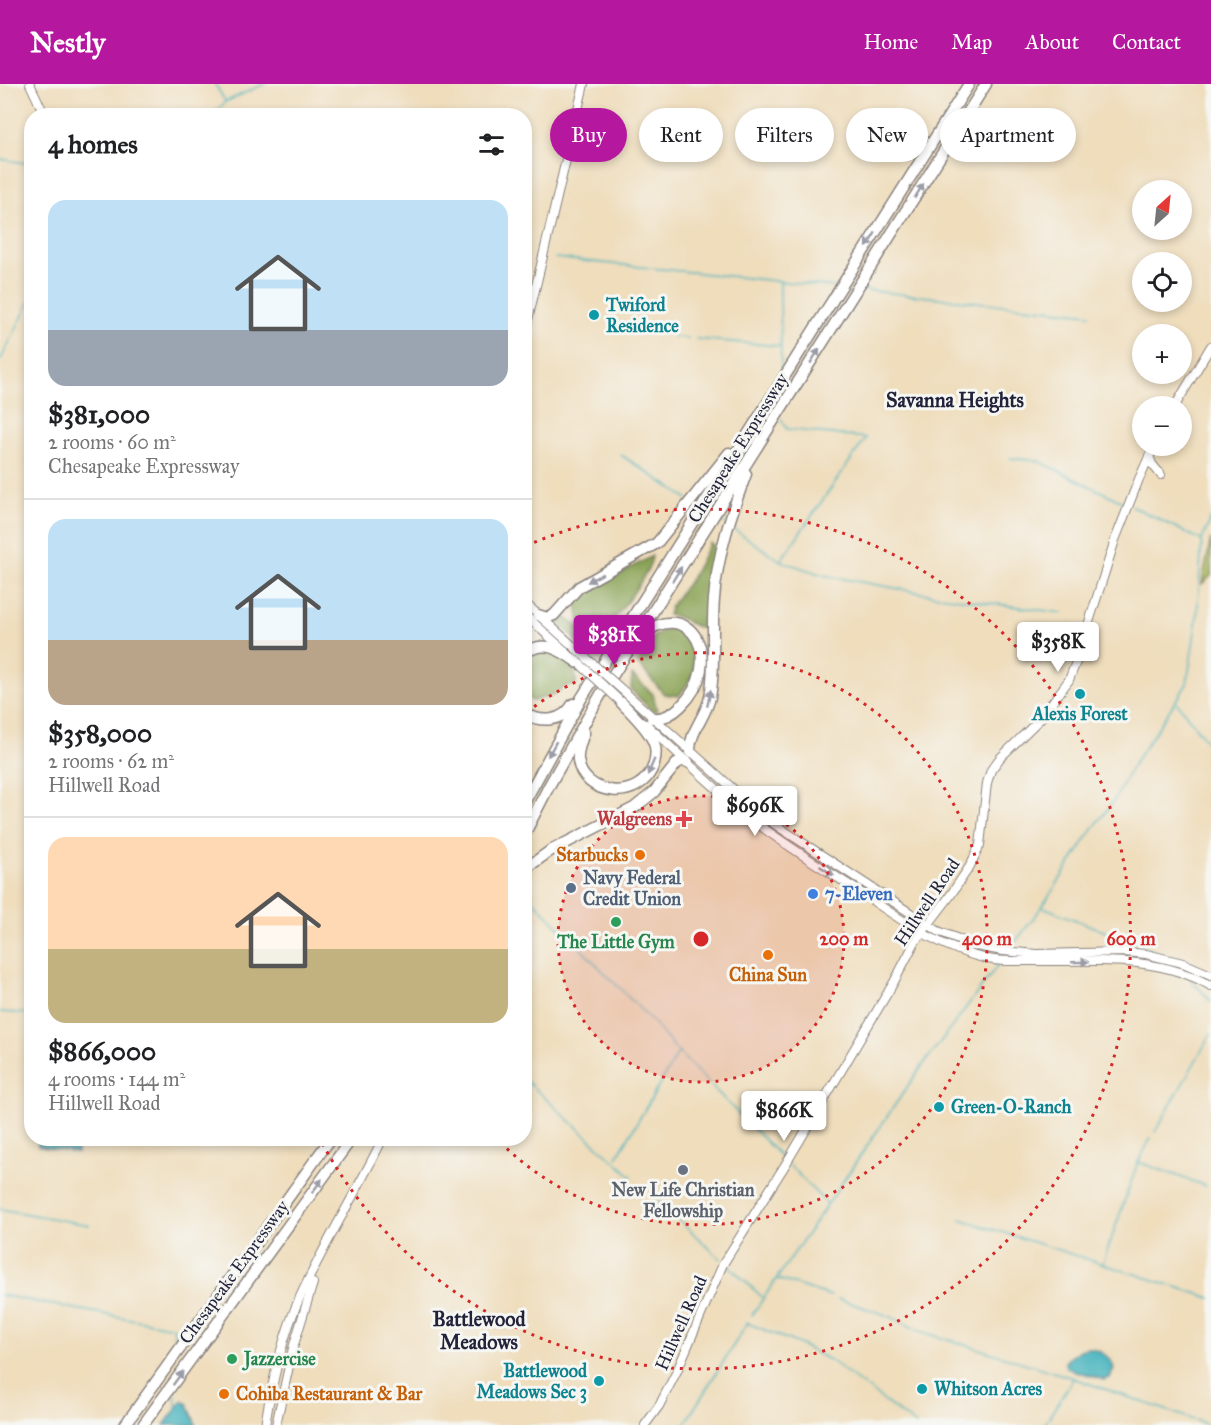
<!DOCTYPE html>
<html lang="en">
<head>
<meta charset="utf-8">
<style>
  :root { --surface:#fff; --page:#f6f6f6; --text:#202124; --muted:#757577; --line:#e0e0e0; --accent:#b5179e }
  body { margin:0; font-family:"IM FELL Great Primer",serif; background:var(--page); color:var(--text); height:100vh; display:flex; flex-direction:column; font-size:22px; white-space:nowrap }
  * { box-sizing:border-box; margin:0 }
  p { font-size:20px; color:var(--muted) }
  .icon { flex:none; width:33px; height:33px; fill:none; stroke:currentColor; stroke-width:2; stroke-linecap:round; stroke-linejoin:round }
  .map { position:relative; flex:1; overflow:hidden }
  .sheet { position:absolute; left:24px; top:24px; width:508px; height:1038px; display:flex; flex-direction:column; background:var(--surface); border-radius:24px; box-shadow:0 3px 9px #0003 }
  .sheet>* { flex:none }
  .guide { position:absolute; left:550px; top:24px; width:570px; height:54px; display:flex; gap:12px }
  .needle { width:39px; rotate:27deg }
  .buttons { position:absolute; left:1132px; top:96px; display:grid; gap:12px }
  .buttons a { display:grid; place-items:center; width:60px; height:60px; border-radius:50%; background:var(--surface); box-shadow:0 3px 9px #0003; font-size:30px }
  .price { position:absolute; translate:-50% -51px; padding:0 14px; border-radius:6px; background:#fff; color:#222; font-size:20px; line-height:39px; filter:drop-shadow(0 2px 3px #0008) }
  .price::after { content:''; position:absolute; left:50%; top:36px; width:18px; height:14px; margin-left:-9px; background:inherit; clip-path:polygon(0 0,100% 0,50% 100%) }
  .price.active { background:var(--accent); color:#fff }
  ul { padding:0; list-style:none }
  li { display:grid; align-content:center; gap:12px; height:318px; padding:0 24px }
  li+li { border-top:2px solid var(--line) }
  li span { display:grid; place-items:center; height:186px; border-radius:18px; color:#555 }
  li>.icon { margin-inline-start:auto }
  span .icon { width:108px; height:108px; fill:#fffc; stroke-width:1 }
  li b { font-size:26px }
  h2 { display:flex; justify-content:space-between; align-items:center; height:72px; padding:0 24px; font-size:26px }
  .chip { padding:0 21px; border-radius:27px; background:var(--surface); box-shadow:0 3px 9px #0003; font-size:21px; line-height:54px }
  .chip.active { background:var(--accent); color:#fff }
  header { display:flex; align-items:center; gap:36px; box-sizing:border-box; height:84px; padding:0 30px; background:var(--accent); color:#fff }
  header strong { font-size:28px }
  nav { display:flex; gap:33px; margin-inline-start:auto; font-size:21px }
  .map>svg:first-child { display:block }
</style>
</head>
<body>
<header>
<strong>Nestly</strong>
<nav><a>Home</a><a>Map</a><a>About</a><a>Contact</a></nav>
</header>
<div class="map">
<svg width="1211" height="1341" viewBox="0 0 1211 1341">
  <rect width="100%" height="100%" fill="#f6f6f2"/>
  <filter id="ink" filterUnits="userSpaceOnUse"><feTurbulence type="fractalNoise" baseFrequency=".0167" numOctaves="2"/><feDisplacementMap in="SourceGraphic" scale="12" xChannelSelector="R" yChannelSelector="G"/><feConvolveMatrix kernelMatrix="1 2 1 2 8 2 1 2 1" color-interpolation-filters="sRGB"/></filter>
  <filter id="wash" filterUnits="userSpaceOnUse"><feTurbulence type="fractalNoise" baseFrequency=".008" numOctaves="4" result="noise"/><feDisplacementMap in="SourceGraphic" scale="24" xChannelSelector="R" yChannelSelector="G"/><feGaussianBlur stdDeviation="1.35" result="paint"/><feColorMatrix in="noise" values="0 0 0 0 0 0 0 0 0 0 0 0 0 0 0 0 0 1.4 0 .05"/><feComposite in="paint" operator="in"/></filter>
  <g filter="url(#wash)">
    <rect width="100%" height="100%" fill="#efddbc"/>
    <!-- green -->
    <polygon fill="#adbb5d" stroke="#686e4c" stroke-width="1.5" points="1211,454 1211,492 1202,500"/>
    <!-- forest -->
    <g fill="#8aa354" stroke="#566248" stroke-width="1.5">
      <path d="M710 459 715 462 708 494 704 544C690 544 684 531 668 531L671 521 692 493Z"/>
      <path d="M652 472C651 488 614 538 600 549L580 536 577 525 578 513Z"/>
      <polygon points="559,532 565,533 599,560 596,565 587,566 558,539"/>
      <path d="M674 544 686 549 694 558 693 592 679 612 664 610 638 580C648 561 650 548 674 544Z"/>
      <path d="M547 566C562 571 579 583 576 601L566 602 555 610 533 617 525 612V577L535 569Z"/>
      <polygon points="632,591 653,610 657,627 652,627 631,606"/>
    </g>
    <!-- water -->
    <g fill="#41b1bb" stroke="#326a7b" stroke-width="1.5">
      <polygon points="37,1055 77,1055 77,1069 38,1062"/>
      <path d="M1089 1264C1101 1267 1111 1272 1114 1285L1110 1294 1104 1296 1066 1284 1065 1278C1072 1271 1078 1265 1089 1264Z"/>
      <polygon points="183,1316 188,1320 196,1341 164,1341"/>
    </g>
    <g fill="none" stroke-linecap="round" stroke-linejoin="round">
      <!-- stream -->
      <g stroke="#41b1bb" stroke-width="1.5">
        <polyline points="215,0 225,17"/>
        <polyline points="212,32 225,18 264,0"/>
        <polyline points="0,75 32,80"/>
        <polyline points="555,174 834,203"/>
        <polyline points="780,198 781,287"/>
        <polyline points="863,206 1090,230"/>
        <polyline points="673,253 688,254"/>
        <polyline points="696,255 780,262"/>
        <polyline points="0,277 32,213"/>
        <polyline points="781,317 781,310"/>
        <polyline points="781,335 787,345 866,354 781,476"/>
        <polyline points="621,371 688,415"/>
        <polyline points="1010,374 1038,377 1125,419"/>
        <polyline points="1132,422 1201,456"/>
        <polyline points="718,435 725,439"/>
        <polyline points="733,445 781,477 823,491 933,511 1062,529"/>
        <polyline points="1177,619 1211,663"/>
        <polyline points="525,808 651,936 678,968 784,1076"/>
        <polyline points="1043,823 1164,871"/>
        <polyline points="1010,865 1042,823 1092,746 1115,715 1131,684 1187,600 1197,534 1202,456 1211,434"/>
        <polyline points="1191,896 1211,917"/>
        <polyline points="0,928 32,930"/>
        <polyline points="525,996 632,1093"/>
        <polyline points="1155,1048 1211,950"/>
        <polyline points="617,1073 678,969"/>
        <polyline points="1138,1078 1206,1102"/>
        <polyline points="790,1082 827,1120"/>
        <polyline points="658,1117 721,1175"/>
        <polyline points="0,1125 89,1141"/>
        <polyline points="960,1135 1211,1214"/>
        <polyline points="1103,1179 1138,1078 1151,1054"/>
        <polyline points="728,1181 762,1213"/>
        <polyline points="778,1195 831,1212"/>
        <polyline points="0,1211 174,1243 174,1263"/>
        <polyline points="838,1215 889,1232 920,1247 1073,1294 1209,1341"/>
        <polyline points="752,1231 914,993 998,881"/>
        <polyline points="747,1239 799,1260 831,1277 916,1341"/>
        <polyline points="175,1305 176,1324"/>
        <polyline points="684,1341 748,1238"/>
        <polyline points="1044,1341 1073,1295"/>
      </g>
    </g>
  </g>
  <g filter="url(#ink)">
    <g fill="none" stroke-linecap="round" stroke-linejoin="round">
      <!-- secondary casing -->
      <g stroke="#88807c" stroke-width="10">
        <g id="secondary">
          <polyline points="30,0 45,32"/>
          <polyline points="1175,322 1211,262"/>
          <polyline points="1149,372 1152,380 1161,391"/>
          <polyline points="525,519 583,571"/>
          <polyline points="525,531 564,566"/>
          <polyline points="628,611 768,736 938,847 976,862 1003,867 1037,870 1124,868 1146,870 1183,879 1211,891"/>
          <path d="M646 640C683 674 719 709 758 740 791 765 826 786 860 808 900 835 940 865 988 875 1003 878 1019 877 1033 877 1093 878 1157 870 1211 902"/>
          <polyline points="645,1341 659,1322 677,1287 723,1180 787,1078 894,898 915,858 950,812 970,782 980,761 987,699 991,686 1000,674 1040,635 1069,596 1078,573 1115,456 1139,395 1154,362"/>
        </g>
      </g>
      <!-- primary casing -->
      <g stroke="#88807c" stroke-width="10">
        <g id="primary">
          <polyline points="525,248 584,0"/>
          <path d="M265 1341C272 1298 282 1253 300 1213 325 1158 357 1108 383 1054"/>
          <polyline points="276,1341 293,1264 313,1199"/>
        </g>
      </g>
      <!-- highway casing -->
      <g stroke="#88807c" stroke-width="13">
        <g id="highway">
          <polyline points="538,531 547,534 554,531 579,503 657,459 729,369"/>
          <path d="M642 551C691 511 726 578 681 622 673 630 663 635 652 634"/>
          <path d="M525 569C546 554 563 568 580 580"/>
          <path d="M525 630C542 639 563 638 573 620"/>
          <path d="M584 649C581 657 577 667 578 676 582 712 641 720 654 680 656 672 657 664 653 657 646 642 631 629 620 617"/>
          <path d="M690 668C689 648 706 633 710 613 716 581 711 547 714 515 717 472 731 430 746 390"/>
          <polyline points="525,717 581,615 969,0"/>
          <polyline points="525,749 549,702 601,610 986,0"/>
          <polyline points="525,785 550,767 634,724 654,708 678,678 683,677 688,678"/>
          <polyline points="125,1341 331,1054"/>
          <polyline points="143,1341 352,1054"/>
        </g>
      </g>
      <!-- secondary -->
      <use href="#secondary" stroke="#fff" stroke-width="8"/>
      <!-- primary -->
      <use href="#primary" stroke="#fff" stroke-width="8"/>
      <!-- highway -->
      <use href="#highway" stroke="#fff" stroke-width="10"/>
      <!-- secondary-bridge casing -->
      <g stroke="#88807c" stroke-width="10" stroke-linecap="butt">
        <g id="secondary-bridge">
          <polyline points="583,571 628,611"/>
          <polyline points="580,580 620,617"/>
        </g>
      </g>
      <!-- secondary-bridge -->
      <use href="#secondary-bridge" stroke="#fff" stroke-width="8"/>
    </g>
    <!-- one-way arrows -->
    <defs><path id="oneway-solid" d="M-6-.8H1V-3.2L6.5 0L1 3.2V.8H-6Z" transform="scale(1.5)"/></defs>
    <g fill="#9c9ca7">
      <use href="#oneway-solid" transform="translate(919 107) rotate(-58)"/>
      <use href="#oneway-solid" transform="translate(871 156) rotate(122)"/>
      <use href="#oneway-solid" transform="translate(815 272) rotate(-58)"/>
      <use href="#oneway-solid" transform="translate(677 490) rotate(-58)"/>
      <use href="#oneway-solid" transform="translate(595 494) rotate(151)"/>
      <use href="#oneway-solid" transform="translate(709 614) rotate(-78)"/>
      <use href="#oneway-solid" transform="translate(552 665) rotate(119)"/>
      <use href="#oneway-solid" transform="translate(651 683) rotate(113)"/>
      <use href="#oneway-solid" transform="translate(827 787) rotate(33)"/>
      <use href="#oneway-solid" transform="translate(1080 878) rotate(-1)"/>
      <use href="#oneway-solid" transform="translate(317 1102) rotate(-54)"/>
      <use href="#oneway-solid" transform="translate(178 1294) rotate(-54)"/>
    </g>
  </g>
  <!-- distance rings -->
  <circle cx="701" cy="855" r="143" fill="#d62828" fill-opacity=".12"/>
  <g fill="none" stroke="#d62828" stroke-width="3" stroke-dasharray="3 6">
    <circle cx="701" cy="855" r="143"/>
    <path d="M527 628A286 286 0 1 1 497 1055"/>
    <path d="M526 462A430 430 0 1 1 321 1057"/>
  </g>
  <!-- markers -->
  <g fill="#0f9aa8" stroke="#f6f6f2" stroke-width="2">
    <circle cx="594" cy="231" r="6"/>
    <circle cx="1080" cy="610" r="6"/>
    <circle cx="939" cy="1023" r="6"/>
    <circle cx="599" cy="1297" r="6"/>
    <circle cx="922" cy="1305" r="6"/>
  </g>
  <path fill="#e0444e" stroke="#f6f6f2" stroke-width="2" d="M681 726h6v6h6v6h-6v6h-6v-6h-6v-6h6z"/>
  <g fill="#e8710a" stroke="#f6f6f2" stroke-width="2">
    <circle cx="640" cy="771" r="6"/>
    <circle cx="768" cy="871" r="6"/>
    <circle cx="224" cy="1310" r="6"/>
  </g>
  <circle fill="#5c6f8a" stroke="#f6f6f2" stroke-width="2" cx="571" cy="804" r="6"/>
  <circle fill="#3f7fe0" stroke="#f6f6f2" stroke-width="2" cx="813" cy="810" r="6"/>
  <g fill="#2e9e5b" stroke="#f6f6f2" stroke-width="2">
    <circle cx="616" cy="838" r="6"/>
    <circle cx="232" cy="1275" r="6"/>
  </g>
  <circle fill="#6b7280" stroke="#f6f6f2" stroke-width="2" cx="683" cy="1086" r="6"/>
  <g text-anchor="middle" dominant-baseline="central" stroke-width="6" stroke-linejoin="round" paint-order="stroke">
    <!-- culture labels -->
    <g font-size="18" font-weight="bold" fill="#0d838f" stroke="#f6f6f2" text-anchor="start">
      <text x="606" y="221">Twiford<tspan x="606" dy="21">Residence</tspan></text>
      <text x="1080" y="630" text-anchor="middle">Alexis Forest</text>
      <text x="951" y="1023">Green-O-Ranch</text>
      <text x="587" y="1287" text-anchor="end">Battlewood<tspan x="587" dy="21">Meadows Sec 3</tspan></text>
      <text x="934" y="1305">Whitson Acres</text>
    </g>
    <!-- street labels -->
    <g font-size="18" fill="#22223b" stroke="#f6f6f2">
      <text transform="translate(738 364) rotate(-58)">Chesapeake Expressway</text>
      <text transform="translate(927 818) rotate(-56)">Hillwell Road</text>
      <text transform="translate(234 1188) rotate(-54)">Chesapeake Expressway</text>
      <text transform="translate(681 1239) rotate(-66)">Hillwell Road</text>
    </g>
    <!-- health labels -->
    <g font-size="18" font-weight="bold" fill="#be3a42" stroke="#f6f6f2" text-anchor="end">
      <text x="672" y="735">Walgreens</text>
    </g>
    <!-- food labels -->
    <g font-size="18" font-weight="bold" fill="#c56008" stroke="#f6f6f2" text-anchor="end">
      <text x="628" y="771">Starbucks</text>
      <text x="768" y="891" text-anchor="middle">China Sun</text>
      <text x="236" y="1310" text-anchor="start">Cohiba Restaurant &amp; Bar</text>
    </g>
    <!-- service labels -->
    <g font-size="18" font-weight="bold" fill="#4e5e75" stroke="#f6f6f2" text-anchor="start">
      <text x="583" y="794">Navy Federal<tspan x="583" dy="21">Credit Union</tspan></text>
    </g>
    <!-- shop labels -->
    <g font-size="18" font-weight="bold" fill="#366cbe" stroke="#f6f6f2" text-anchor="start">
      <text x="825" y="810">7-Eleven</text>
    </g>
    <!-- leisure labels -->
    <g font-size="18" font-weight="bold" fill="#27864d" stroke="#f6f6f2">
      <text x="616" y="858">The Little Gym</text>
      <text x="244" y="1275" text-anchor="start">Jazzercise</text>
    </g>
    <!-- worship labels -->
    <g font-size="18" font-weight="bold" fill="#5b616d" stroke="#f6f6f2">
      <text x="683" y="1106">New Life Christian<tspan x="683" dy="21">Fellowship</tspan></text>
    </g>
    <!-- neighbourhood labels -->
    <g font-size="20" font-weight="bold" fill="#22223b" stroke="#f6f6f2">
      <text x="955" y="316">Savanna Heights</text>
      <text x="479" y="1235">Battlewood<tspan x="479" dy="23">Meadows</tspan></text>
    </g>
  </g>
  <circle cx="701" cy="855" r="9" fill="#d62828" stroke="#f6f6f2" stroke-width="3"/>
  <g font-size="18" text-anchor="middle" font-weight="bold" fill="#d62828" stroke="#f6f6f2" stroke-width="6" stroke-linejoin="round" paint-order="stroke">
    <text x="844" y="861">200 m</text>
    <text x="987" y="861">400 m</text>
    <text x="1131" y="861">600 m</text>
  </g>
</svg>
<div class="buttons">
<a><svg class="needle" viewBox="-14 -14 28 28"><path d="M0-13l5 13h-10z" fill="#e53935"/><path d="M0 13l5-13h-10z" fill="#757577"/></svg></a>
<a><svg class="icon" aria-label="locate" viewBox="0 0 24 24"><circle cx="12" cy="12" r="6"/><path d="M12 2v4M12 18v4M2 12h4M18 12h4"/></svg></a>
<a>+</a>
<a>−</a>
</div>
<b class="price active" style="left:614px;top:582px">$381K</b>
<b class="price" style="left:1058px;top:589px">$358K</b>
<b class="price" style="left:755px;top:753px">$696K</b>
<b class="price" style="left:784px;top:1058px">$866K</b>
<div class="guide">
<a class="chip active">Buy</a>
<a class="chip">Rent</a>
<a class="chip">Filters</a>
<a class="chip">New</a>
<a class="chip">Apartment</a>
</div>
<section class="sheet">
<h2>4 homes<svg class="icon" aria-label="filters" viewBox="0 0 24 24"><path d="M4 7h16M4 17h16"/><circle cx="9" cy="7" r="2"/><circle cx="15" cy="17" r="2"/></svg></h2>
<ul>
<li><span style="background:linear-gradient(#bfe0f5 70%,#9aa5b1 0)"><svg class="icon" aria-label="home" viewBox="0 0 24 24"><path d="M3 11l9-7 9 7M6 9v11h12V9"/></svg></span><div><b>$381,000</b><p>2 rooms · 60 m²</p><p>Chesapeake Expressway</p></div></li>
<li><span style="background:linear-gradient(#bfe0f5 65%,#b9a48a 0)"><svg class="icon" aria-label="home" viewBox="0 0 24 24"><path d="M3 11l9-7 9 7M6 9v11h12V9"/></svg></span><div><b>$358,000</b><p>2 rooms · 62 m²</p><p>Hillwell Road</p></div></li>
<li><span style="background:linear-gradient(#ffd9b3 60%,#c2b280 0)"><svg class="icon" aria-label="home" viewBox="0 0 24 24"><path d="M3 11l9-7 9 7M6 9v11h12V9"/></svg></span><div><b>$866,000</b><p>4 rooms · 144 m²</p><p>Hillwell Road</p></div></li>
</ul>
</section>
</div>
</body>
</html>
